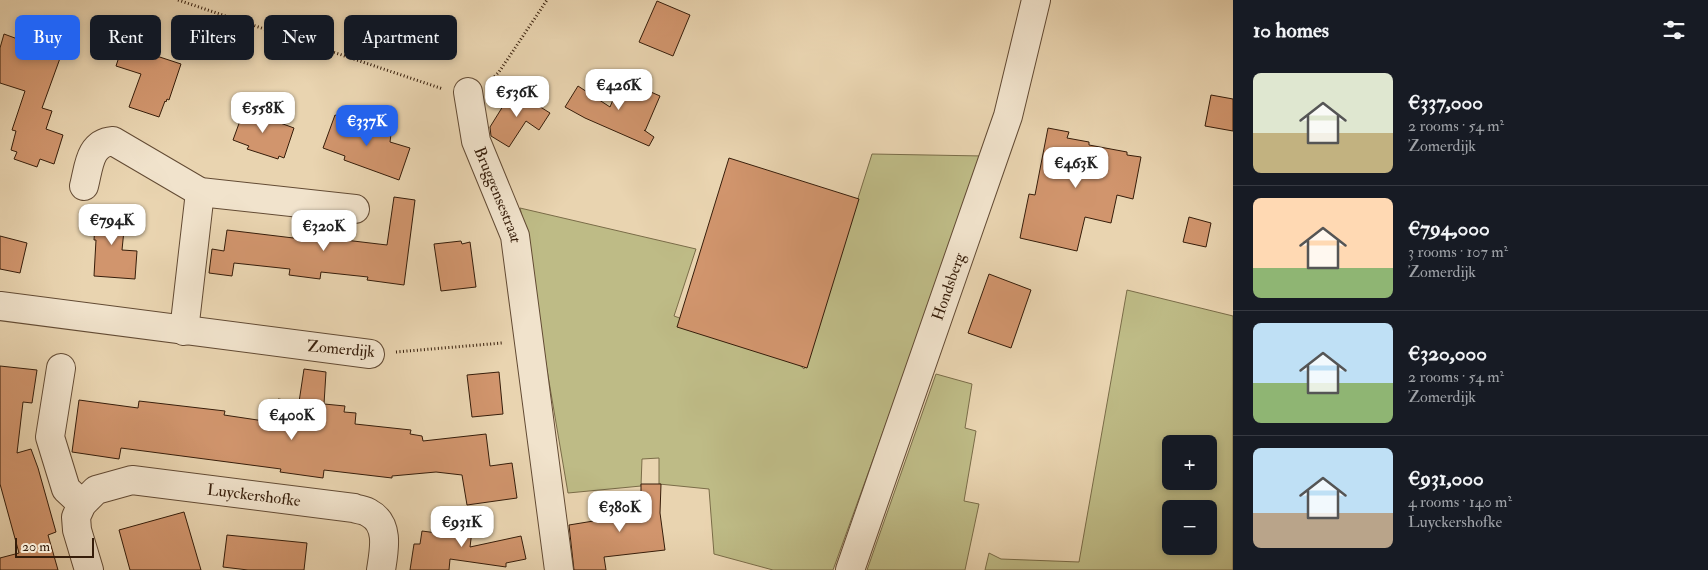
<!DOCTYPE html>
<html lang="en">
<head>
<meta charset="utf-8">
<style>
  :root { --surface:#171b24; --page:#20242c; --text:#f1f3f6; --muted:#9ea1a6; --line:#363941; --accent:#2563eb }
  body { margin:0; font-family:"IM FELL Double Pica",serif; background:var(--page); color:var(--text); height:100vh; display:flex; flex-direction:column; font-size:19px; white-space:nowrap }
  * { box-sizing:border-box; margin:0 }
  p { font-size:16px; color:var(--muted) }
  .icon { flex:none; width:28px; height:28px; fill:none; stroke:currentColor; stroke-width:2; stroke-linecap:round; stroke-linejoin:round }
  .map { position:relative; flex:1; overflow:hidden }
  .drawer { display:flex; flex-direction:column; background:var(--surface); width:475px }
  .drawer>* { flex:none }
  .hud { position:absolute; left:15px; top:15px; width:475px; height:45px; display:flex; gap:10px }
  .buttons { position:absolute; left:1162px; top:435px; display:grid; gap:10px }
  .buttons a { display:grid; place-items:center; width:55px; height:55px; border-radius:8px; background:var(--surface); box-shadow:0 2px 8px #0003; font-size:25px }
  .scale { position:absolute; left:15px; bottom:12px; width:79px; box-sizing:border-box; padding-left:5px; border:2px solid #361d0a; border-top:0; font-size:14px; line-height:18px; white-space:nowrap; color:#361d0a; -webkit-text-stroke:4px #f1e3cc; paint-order:stroke }
  .price { position:absolute; translate:-50% -42px; padding:0 11px; border-radius:10px; background:#fff; color:#222; font-size:16px; line-height:32px; filter:drop-shadow(0 1px 2px #0008) }
  .price::after { content:''; position:absolute; left:50%; top:30px; width:15px; height:11px; margin-left:-8px; background:inherit; clip-path:polygon(0 0,100% 0,50% 100%) }
  .price.current { background:var(--accent); color:#fff }
  ul { padding:0; list-style:none }
  li { display:flex; align-items:center; gap:15px; height:125px; padding:0 20px }
  li+li { border-top:1px solid var(--line) }
  li span { display:grid; place-items:center; flex:none; width:140px; height:100px; border-radius:8px; color:#555 }
  li>.icon { margin-inline-start:auto }
  span .icon { width:60px; height:60px; fill:#fffc; stroke-width:1 }
  li b { font-size:21px }
  h2 { display:flex; justify-content:space-between; align-items:center; height:60px; padding:0 20px; font-size:21px }
  .chip { padding:0 18px; border-radius:8px; background:var(--surface); box-shadow:0 2px 8px #0003; font-size:18px; line-height:45px }
  .chip.current { background:var(--accent); color:#fff }
  main { display:flex; flex:1; min-height:0 }
  .map>svg:first-child { display:block }
</style>
</head>
<body>
<main>
<div class="map">
<svg width="1233" height="570" viewBox="0 0 1233 570">
  <rect width="100%" height="100%" fill="#e9d4b0"/>
  <filter id="stains"><feTurbulence type="fractalNoise" baseFrequency=".004" numOctaves="4"/><feColorMatrix values="0 0 0 0 .2 0 0 0 0 .09 0 0 0 0 .02 0 0 0 .5 -.17"/></filter>
  <radialGradient id="worn" r=".72"><stop offset=".6" stop-color="#630" stop-opacity="0"/><stop offset="1" stop-color="#630" stop-opacity=".3"/></radialGradient>
  <!-- green -->
  <g fill="#bebb86" stroke="#7a6c48" fill-rule="evenodd">
    <polygon points="872,154 983,156 833,570 773,570 714,554 709,489 659,484 659,458 642,459 641,486 568,493 546,364 527,236 520,208 696,249 674,316 793,359 804,369"/>
    <path d="M1127 290 1233 316V570H985L989 553 1001 559 1079 562ZM1171 444H1209V481H1171ZM1171 509H1209V546H1171Z"/>
    <polygon points="936,374 972,384 965,428 976,431 964,501 979,504 965,570 867,570"/>
  </g>
  <!-- building -->
  <g fill="#d1956d" stroke="#361d0a">
    <polygon points="657,1 690,15 673,56 639,42"/>
    <polygon points="31,18 58,27 52,47 63,50 42,108 52,111 46,129 63,135 54,164 40,159 37,167 14,159 17,152 11,150 16,131 12,130 25,91 0,83 0,48 4,34 23,41"/>
    <polygon points="123,45 181,64 169,100 167,99 166,102 165,101 159,117 129,107 141,74 116,66"/>
    <polygon points="628,82 660,96 645,131 644,130 654,137 649,146 585,118 565,107 578,86 610,107 615,95 622,98"/>
    <polygon points="513,90 550,113 539,130 526,121 509,147 491,136 490,127"/>
    <polygon points="1211,95 1233,99 1233,131 1205,126"/>
    <polygon points="245,107 274,117 272,120 294,128 284,158 279,156 278,159 247,149 249,146 233,140"/>
    <polygon points="335,115 391,134 390,142 410,148 399,180 344,160 345,156 323,148"/>
    <polygon points="1048,128 1069,132 1067,138 1089,142 1089,145 1127,152 1127,155 1141,157 1133,199 1117,195 1111,223 1085,217 1077,251 1020,238 1029,194 1035,195"/>
    <polygon points="729,158 859,199 807,368 677,327"/>
    <polygon points="394,197 415,200 404,285 367,280 368,277 321,272 320,279 289,275 290,269 234,263 232,276 209,273 212,249 224,251 227,230 310,240 311,236 387,245"/>
    <polygon points="96,208 126,210 122,250 137,251 135,279 94,276 96,240 94,240"/>
    <polygon points="1189,217 1211,223 1206,247 1183,242"/>
    <polygon points="0,236 27,243 20,273 0,269"/>
    <polygon points="461,241 462,244 470,242 476,287 441,291 434,244"/>
    <polygon points="989,274 1031,290 1011,348 968,333"/>
    <polygon points="0,366 37,370 32,403 23,402 17,453 31,449 38,468 56,532 48,535 58,570 0,570 0,558 19,553 0,484"/>
    <polygon points="304,369 326,372 324,404 345,406 344,412 356,413 355,424 411,430 410,434 422,436 423,441 486,434 490,466 512,463 517,498 467,505 462,475 436,472 392,476 392,478 324,470 323,478 280,472 281,469 121,448 119,459 72,452 79,400 138,408 139,401 225,411 224,415 264,421 265,409 277,410 278,399 299,402"/>
    <polygon points="499,372 503,414 472,417 467,375"/>
    <polygon points="641,484 661,484 660,513 665,550 604,557 606,570 574,570 569,525 618,517 618,515 635,511 633,495 641,496"/>
    <polygon points="184,512 201,570 130,570 119,530"/>
    <polygon points="439,518 473,523 470,547 521,536 526,559 506,563 506,567 450,559 449,570 410,570 414,544 420,544 422,531 437,533"/>
    <polygon points="227,535 307,543 304,570 248,570 223,567"/>
  </g>
  <g fill="none" stroke-linecap="round" stroke-linejoin="round">
    <!-- minor casing -->
    <g stroke="#634b34" stroke-width="30">
      <g id="minor">
        <path id="s1" d="M468 92 476 141 515 236 559 570"/>
        <path d="M84 186C89 167 89 143 113 141L200 192 355 209"/>
        <polyline points="0,306 370,354"/>
        <polyline points="184,331 200,192"/>
        <polyline points="61,368 50,437 66,489 82,504"/>
        <path id="s2" d="M89 570 77 530 76 517 82 504 96 490 132 480 354 508C359 510 365 510 369 513 390 524 384 551 381 570"/>
        <path id="s3" d="M850 570 1008 116 1036 0"/>
      </g>
    </g>
    <!-- path -->
    <g stroke="#361d0a" stroke-width="3" stroke-dasharray="1 2.5" stroke-linecap="butt">
      <polyline points="178,0 443,89"/>
      <polyline points="492,79 499,72 547,0"/>
      <polyline points="396,352 502,343"/>
    </g>
    <!-- minor -->
    <use href="#minor" stroke="#f1e3cc" stroke-width="28"/>
  </g>
  <g text-anchor="middle" dominant-baseline="central" stroke-width="4" stroke-linejoin="round" paint-order="stroke">
    <!-- street labels -->
    <g font-size="16" fill="#361d0a" stroke="#f1e3cc">
      <text stroke="none"><textPath href="#s1" startOffset="108">Bruggensestraat</textPath></text>
      <text stroke="none"><textPath href="#s3" startOffset="300">Hondsberg</textPath></text>
      <text transform="translate(341 349) rotate(5)">Zomerdijk</text>
      <text stroke="none"><textPath href="#s2" startOffset="249">Luyckershofke</textPath></text>
    </g>
  </g>
  <rect width="100%" height="100%" filter="url(#stains)"/>
  <rect width="100%" height="100%" fill="url(#worn)"/>
</svg>
<div class="buttons">
<a>+</a>
<a>−</a>
</div>
<div class="scale">20 m</div>
<b class="price" style="left:619px;top:111px">€426K</b>
<b class="price" style="left:517px;top:118px">€536K</b>
<b class="price" style="left:263px;top:134px">€558K</b>
<b class="price current" style="left:367px;top:147px">€337K</b>
<b class="price" style="left:1076px;top:189px">€463K</b>
<b class="price" style="left:112px;top:246px">€794K</b>
<b class="price" style="left:324px;top:252px">€320K</b>
<b class="price" style="left:292px;top:441px">€400K</b>
<b class="price" style="left:620px;top:533px">€380K</b>
<b class="price" style="left:462px;top:548px">€931K</b>
<div class="hud">
<a class="chip current">Buy</a>
<a class="chip">Rent</a>
<a class="chip">Filters</a>
<a class="chip">New</a>
<a class="chip">Apartment</a>
</div>
</div>
<section class="drawer">
<h2>10 homes<svg class="icon" aria-label="filters" viewBox="0 0 24 24"><path d="M4 7h16M4 17h16"/><circle cx="9" cy="7" r="2"/><circle cx="15" cy="17" r="2"/></svg></h2>
<ul>
<li><span style="background:linear-gradient(#dfe7d0 60%,#c2b280 0)"><svg class="icon" aria-label="home" viewBox="0 0 24 24"><path d="M3 11l9-7 9 7M6 9v11h12V9"/></svg></span><div><b>€337,000</b><p>2 rooms · 54 m²</p><p>Zomerdijk</p></div></li>
<li><span style="background:linear-gradient(#ffd9b3 70%,#8fb573 0)"><svg class="icon" aria-label="home" viewBox="0 0 24 24"><path d="M3 11l9-7 9 7M6 9v11h12V9"/></svg></span><div><b>€794,000</b><p>3 rooms · 107 m²</p><p>Zomerdijk</p></div></li>
<li><span style="background:linear-gradient(#bfe0f5 60%,#8fb573 0)"><svg class="icon" aria-label="home" viewBox="0 0 24 24"><path d="M3 11l9-7 9 7M6 9v11h12V9"/></svg></span><div><b>€320,000</b><p>2 rooms · 54 m²</p><p>Zomerdijk</p></div></li>
<li><span style="background:linear-gradient(#bfe0f5 65%,#b9a48a 0)"><svg class="icon" aria-label="home" viewBox="0 0 24 24"><path d="M3 11l9-7 9 7M6 9v11h12V9"/></svg></span><div><b>€931,000</b><p>4 rooms · 140 m²</p><p>Luyckershofke</p></div></li>
</ul>
</section>
</main>
</body>
</html>
